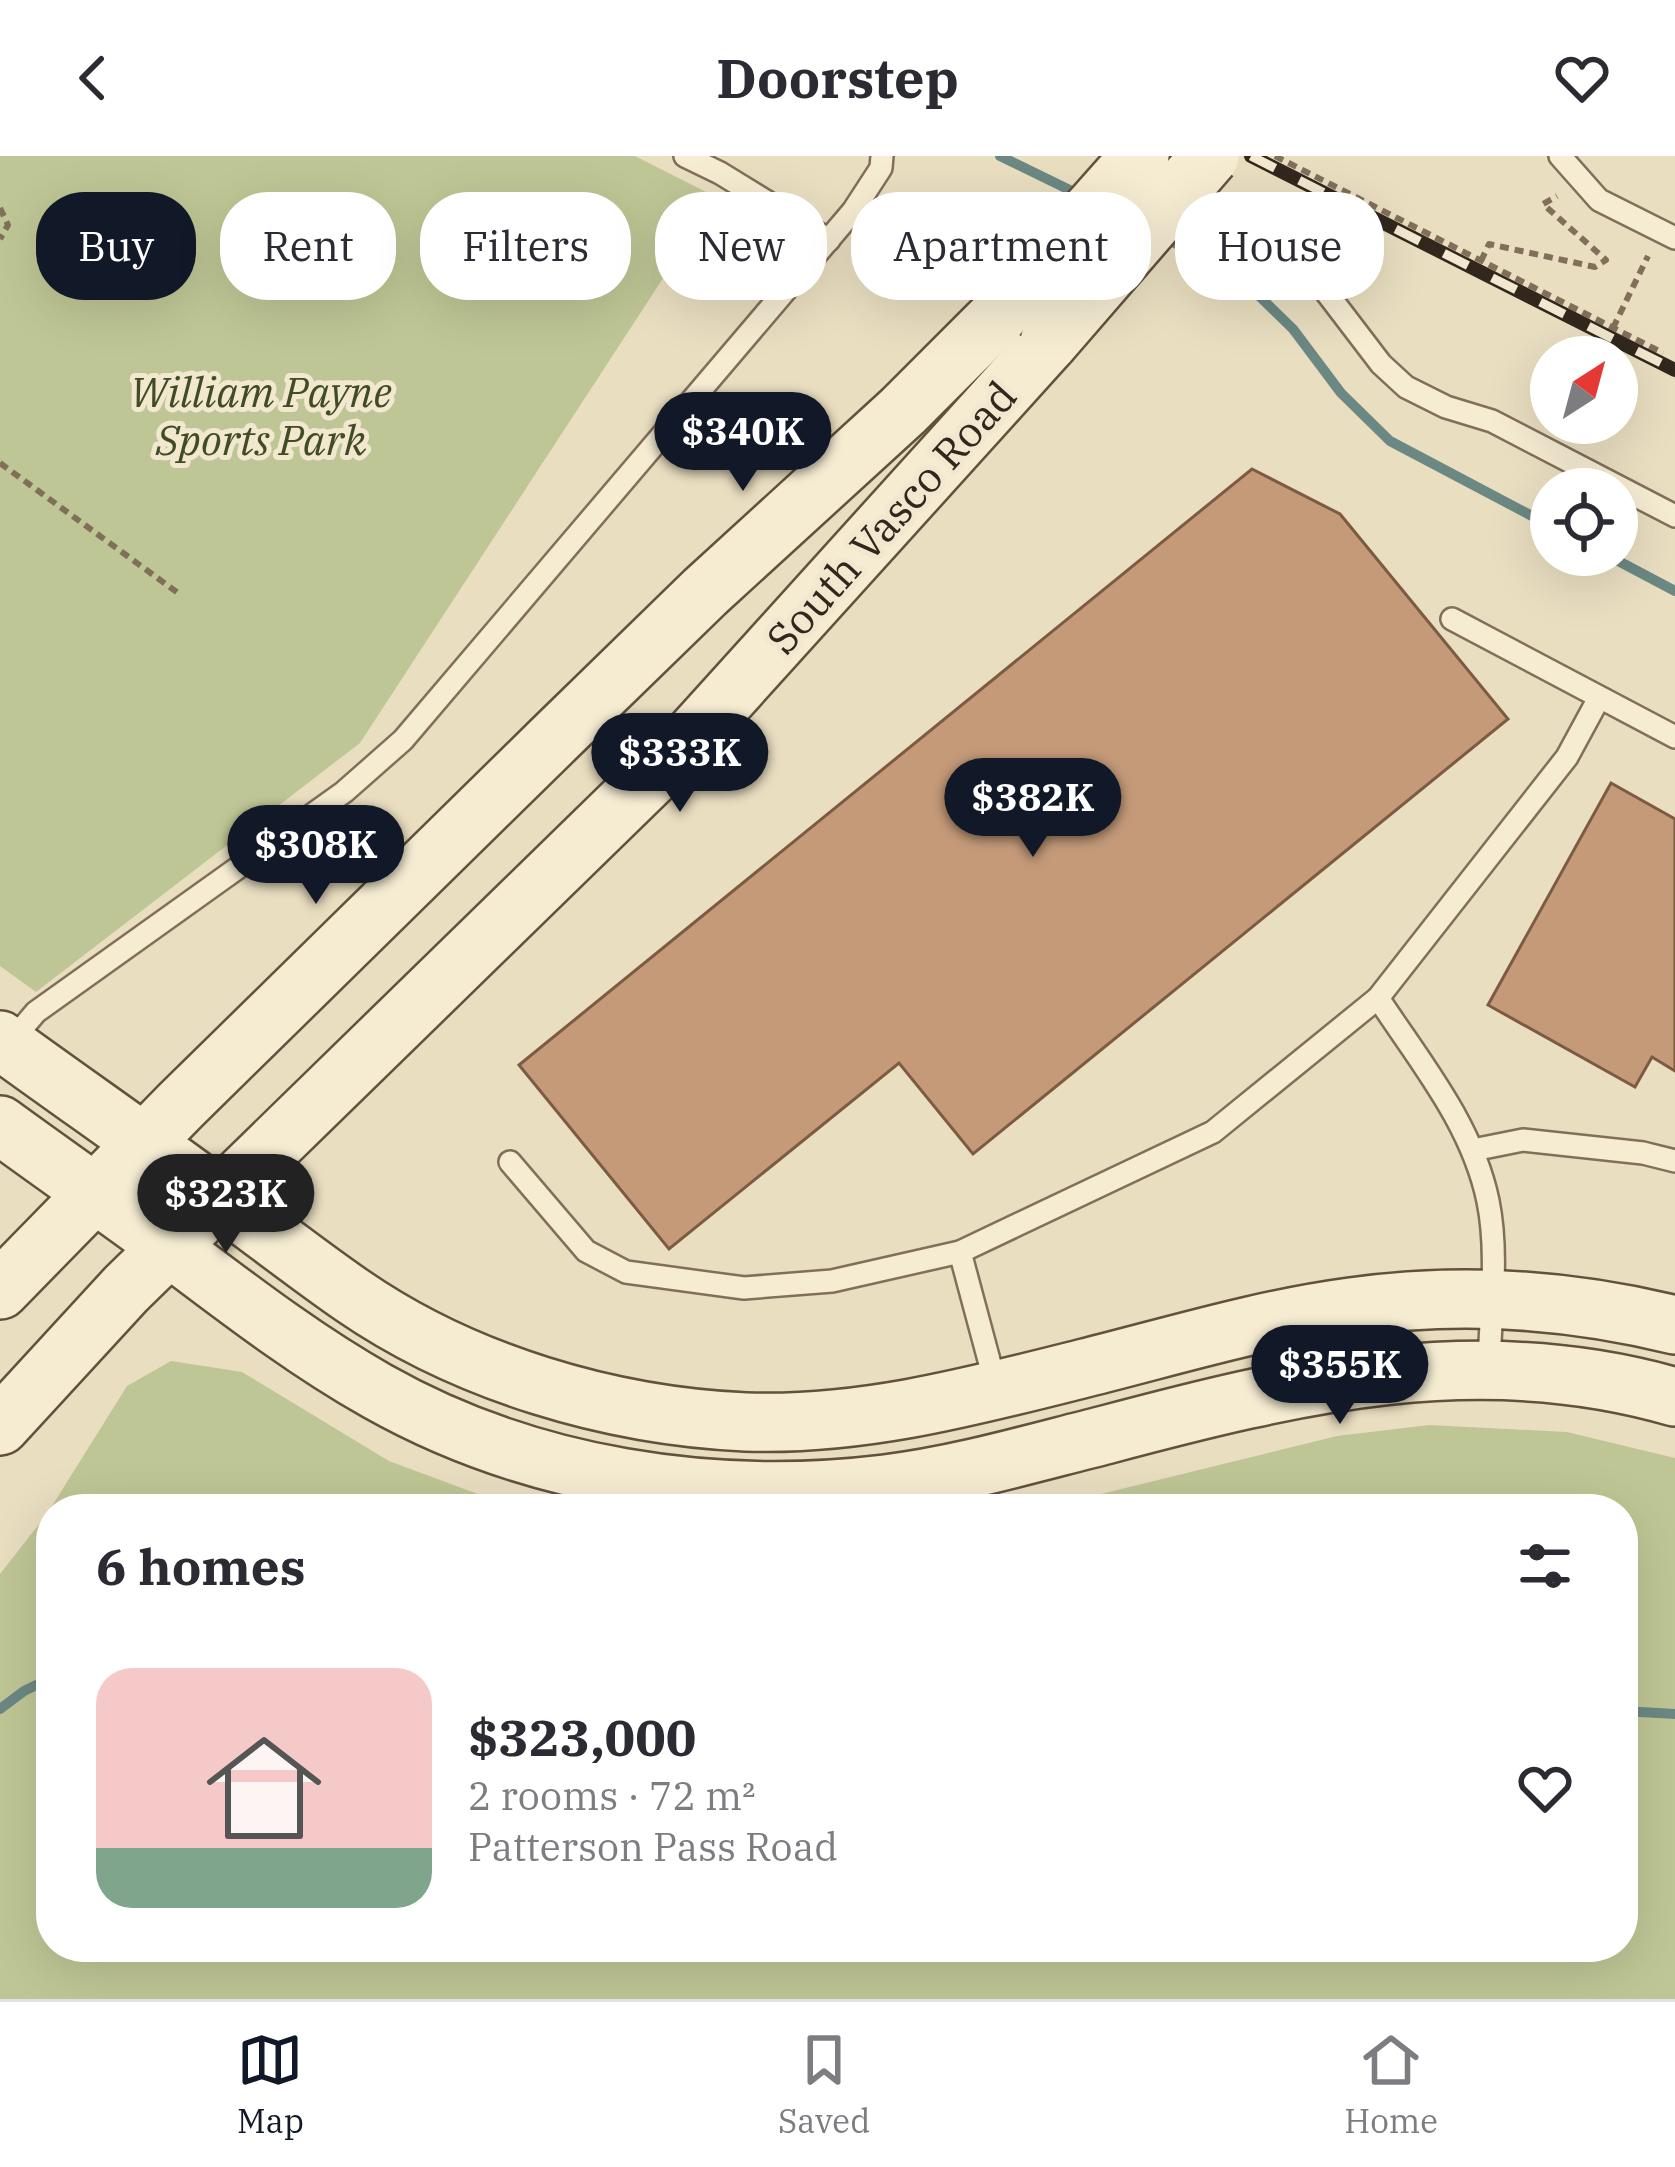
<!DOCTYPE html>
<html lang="en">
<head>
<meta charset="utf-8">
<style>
  :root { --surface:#fff; --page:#f2f2f3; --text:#2b2b33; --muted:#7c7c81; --line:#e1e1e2; --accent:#111827 }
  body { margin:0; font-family:"IBM Plex Serif",serif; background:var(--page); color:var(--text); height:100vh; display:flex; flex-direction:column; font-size:45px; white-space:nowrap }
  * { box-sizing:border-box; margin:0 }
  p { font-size:39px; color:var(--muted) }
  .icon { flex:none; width:66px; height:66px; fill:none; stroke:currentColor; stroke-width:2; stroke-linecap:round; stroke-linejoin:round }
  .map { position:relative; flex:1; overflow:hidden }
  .sheet { position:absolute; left:36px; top:1338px; width:1602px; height:468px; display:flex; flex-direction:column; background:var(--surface); border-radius:48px; box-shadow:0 12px 48px #0002 }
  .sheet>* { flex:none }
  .banner { position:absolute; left:36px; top:36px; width:1605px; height:108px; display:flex; gap:24px }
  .needle { width:78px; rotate:36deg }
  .buttons { position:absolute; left:1530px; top:180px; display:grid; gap:24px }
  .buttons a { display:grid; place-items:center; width:108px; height:108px; border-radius:50%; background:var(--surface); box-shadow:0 12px 48px #0002; font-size:60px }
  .price { position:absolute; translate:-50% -102px; padding:0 27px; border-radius:42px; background:var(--accent); color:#fff; font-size:39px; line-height:78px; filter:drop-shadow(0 3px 6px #0008) }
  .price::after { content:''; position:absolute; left:50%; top:72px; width:36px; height:27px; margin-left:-18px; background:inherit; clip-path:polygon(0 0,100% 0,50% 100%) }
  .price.selected { background:#222; color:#fff }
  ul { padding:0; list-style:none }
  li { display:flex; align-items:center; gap:36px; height:300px; padding:0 60px }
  li span { display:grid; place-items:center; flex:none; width:336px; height:240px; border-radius:36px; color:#555 }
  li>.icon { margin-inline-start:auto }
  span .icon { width:144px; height:144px; fill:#fffc; stroke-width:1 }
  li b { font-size:51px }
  h2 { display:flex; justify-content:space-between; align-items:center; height:144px; padding:0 60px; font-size:51px }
  .chip { padding:0 42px; border-radius:48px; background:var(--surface); box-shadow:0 12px 48px #0002; font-size:42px; line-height:108px }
  .chip.selected { background:var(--accent); color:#fff }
  header { display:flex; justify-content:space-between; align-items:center; height:156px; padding:0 60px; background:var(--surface); font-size:54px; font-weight:700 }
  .menu { display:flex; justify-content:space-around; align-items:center; height:168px; border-top:3px solid var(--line); background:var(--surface); font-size:33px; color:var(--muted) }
  .menu a { display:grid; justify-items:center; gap:6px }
  .menu .selected { color:var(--accent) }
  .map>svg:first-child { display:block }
</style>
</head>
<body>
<header><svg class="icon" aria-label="back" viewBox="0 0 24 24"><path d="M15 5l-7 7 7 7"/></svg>Doorstep<svg class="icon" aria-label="heart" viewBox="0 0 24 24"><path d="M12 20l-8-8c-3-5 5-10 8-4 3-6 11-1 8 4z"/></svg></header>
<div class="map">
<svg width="1675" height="1843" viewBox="0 0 1675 1843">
  <rect width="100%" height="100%" fill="#e9dec0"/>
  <!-- green -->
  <g fill="#bfc695">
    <polygon points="0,0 635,0 716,41 360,587 36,836 0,810"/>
    <polygon points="171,1205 242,1216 389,1305 518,1353 51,1353 51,1791 1623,1791 1623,1353 1040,1353 1337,1280 1429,1269 1567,1276 1675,1302 1675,1843 0,1843 0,1418 47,1358 127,1230"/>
  </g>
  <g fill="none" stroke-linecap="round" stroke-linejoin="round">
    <!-- stream -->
    <g stroke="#6b8882" stroke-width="10">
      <polyline points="1000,0 1084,41"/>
      <polyline points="1165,82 1208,104 1255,136 1293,173 1341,237 1390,285 1551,370"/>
      <polyline points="1607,399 1675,435"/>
      <polyline points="0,1553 24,1535 51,1522"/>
      <polyline points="1623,1555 1675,1558"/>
    </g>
  </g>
  <!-- building -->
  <g fill="#c49a79" stroke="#7d5b42" stroke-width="3">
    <polygon points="1252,313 1340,358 1508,563 973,998 899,907 669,1093 519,909"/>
    <polygon points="1611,627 1675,663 1675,915 1652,901 1635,931 1488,849"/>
  </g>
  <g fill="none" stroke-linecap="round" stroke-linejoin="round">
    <!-- lane casing -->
    <g stroke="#816f5a" stroke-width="26">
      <g id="lane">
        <polyline points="685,0 720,17 829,84"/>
        <polyline points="1560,0 1599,44 1675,82"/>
        <polyline points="1181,36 1283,89 1310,115 1381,208 1406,231 1446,251 1492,265 1675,360"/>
        <polyline points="1452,463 1675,581"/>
        <path d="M1378 842C1420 906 1472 968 1488 1045 1499 1099 1490 1159 1489 1213"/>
        <polyline points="8,889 36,856 344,636 403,584 853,55 881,12 882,0"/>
        <polyline points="1473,994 1523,984 1643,997 1675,1005"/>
        <polyline points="510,1006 586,1095 626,1116 744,1132 832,1125 960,1096 1213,976 1378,842 1567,601 1599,542"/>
        <polyline points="960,1096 997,1234"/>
      </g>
    </g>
    <!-- secondary casing -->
    <g stroke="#62513d" stroke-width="62">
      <g id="secondary">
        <path d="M0 884C73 937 148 989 221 1043 265 1075 308 1109 353 1140 465 1217 610 1260 746 1266 862 1270 974 1240 1085 1212 1173 1190 1261 1163 1351 1151 1459 1136 1569 1143 1675 1169"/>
        <path d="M0 969C59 1012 118 1053 176 1096 241 1145 306 1195 377 1235 529 1321 712 1349 885 1328 959 1319 1033 1297 1105 1279 1297 1228 1478 1184 1675 1241"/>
        <polyline points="0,1134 181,949 555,582 705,436 903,255 998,160"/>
        <polyline points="0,1270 126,1133 690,583 1049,186"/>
      </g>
    </g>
    <!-- path -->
    <g stroke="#816f5a" stroke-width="6" stroke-dasharray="9 6" stroke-linecap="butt">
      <polyline points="1275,0 1663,197"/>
      <polyline points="0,52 8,69 0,83"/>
      <polyline points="1481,105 1489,88 1595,111 1606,104 1543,48 1557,40"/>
      <polyline points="1613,172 1648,100"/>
      <polyline points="0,307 178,437"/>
    </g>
    <!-- lane -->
    <use href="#lane" stroke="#f5ecd2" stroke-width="21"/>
    <!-- secondary -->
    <use href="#secondary" stroke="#f5ecd2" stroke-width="57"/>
    <!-- rail casing -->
    <g stroke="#31271d" stroke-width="14">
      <polyline id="rail" points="1251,0 1675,214"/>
    </g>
    <!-- rail -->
    <use href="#rail" stroke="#f1e8cf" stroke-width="9" stroke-dasharray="27" stroke-linecap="butt"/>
    <!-- secondary-bridge casing -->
    <g stroke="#62513d" stroke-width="62" stroke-linecap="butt">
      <g id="secondary-bridge">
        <polyline points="998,160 1140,0"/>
        <polyline points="1049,186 1210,0"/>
      </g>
    </g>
    <!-- secondary-bridge -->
    <use href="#secondary-bridge" stroke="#f5ecd2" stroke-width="57"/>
  </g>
  <g text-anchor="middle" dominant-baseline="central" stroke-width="10" stroke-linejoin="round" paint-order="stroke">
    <!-- park labels -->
    <g font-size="42" font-style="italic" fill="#414c25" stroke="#f1e8cf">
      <text x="261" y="235">William Payne<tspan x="261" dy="48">Sports Park</tspan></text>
    </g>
    <!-- street labels -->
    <g font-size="42" fill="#31271d" stroke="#f1e8cf">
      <text transform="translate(891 361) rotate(-48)">South Vasco Road</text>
    </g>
  </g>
</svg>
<div class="buttons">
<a><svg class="needle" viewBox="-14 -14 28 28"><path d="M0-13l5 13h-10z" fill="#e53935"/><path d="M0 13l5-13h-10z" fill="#7c7c81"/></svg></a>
<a><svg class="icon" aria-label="locate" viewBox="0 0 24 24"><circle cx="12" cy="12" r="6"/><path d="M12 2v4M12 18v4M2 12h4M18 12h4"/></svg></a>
</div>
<b class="price" style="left:743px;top:338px">$340K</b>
<b class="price" style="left:680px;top:659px">$333K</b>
<b class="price" style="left:1033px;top:704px">$382K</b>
<b class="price" style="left:316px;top:751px">$308K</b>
<b class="price selected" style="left:226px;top:1100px">$323K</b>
<b class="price" style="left:1340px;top:1271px">$355K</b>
<div class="banner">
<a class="chip selected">Buy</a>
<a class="chip">Rent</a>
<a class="chip">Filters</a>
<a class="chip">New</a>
<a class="chip">Apartment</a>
<a class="chip">House</a>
</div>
<section class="sheet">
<h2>6 homes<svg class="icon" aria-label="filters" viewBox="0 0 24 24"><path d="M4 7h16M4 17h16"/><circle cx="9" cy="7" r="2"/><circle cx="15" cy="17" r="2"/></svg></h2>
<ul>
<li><span style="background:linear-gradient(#f6c9c9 75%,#7fa58c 0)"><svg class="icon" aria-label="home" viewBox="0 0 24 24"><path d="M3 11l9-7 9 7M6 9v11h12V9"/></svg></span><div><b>$323,000</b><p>2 rooms · 72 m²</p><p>Patterson Pass Road</p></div><svg class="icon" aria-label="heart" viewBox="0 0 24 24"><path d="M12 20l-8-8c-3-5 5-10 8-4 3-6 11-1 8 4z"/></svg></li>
</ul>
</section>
</div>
<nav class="menu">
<a class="selected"><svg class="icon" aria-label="map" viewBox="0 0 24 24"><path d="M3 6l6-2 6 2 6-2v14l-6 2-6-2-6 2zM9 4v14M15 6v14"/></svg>Map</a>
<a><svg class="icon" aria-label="saved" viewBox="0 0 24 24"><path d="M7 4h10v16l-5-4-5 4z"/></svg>Saved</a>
<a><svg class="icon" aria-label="home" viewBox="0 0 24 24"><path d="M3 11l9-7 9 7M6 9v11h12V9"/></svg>Home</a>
</nav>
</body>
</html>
